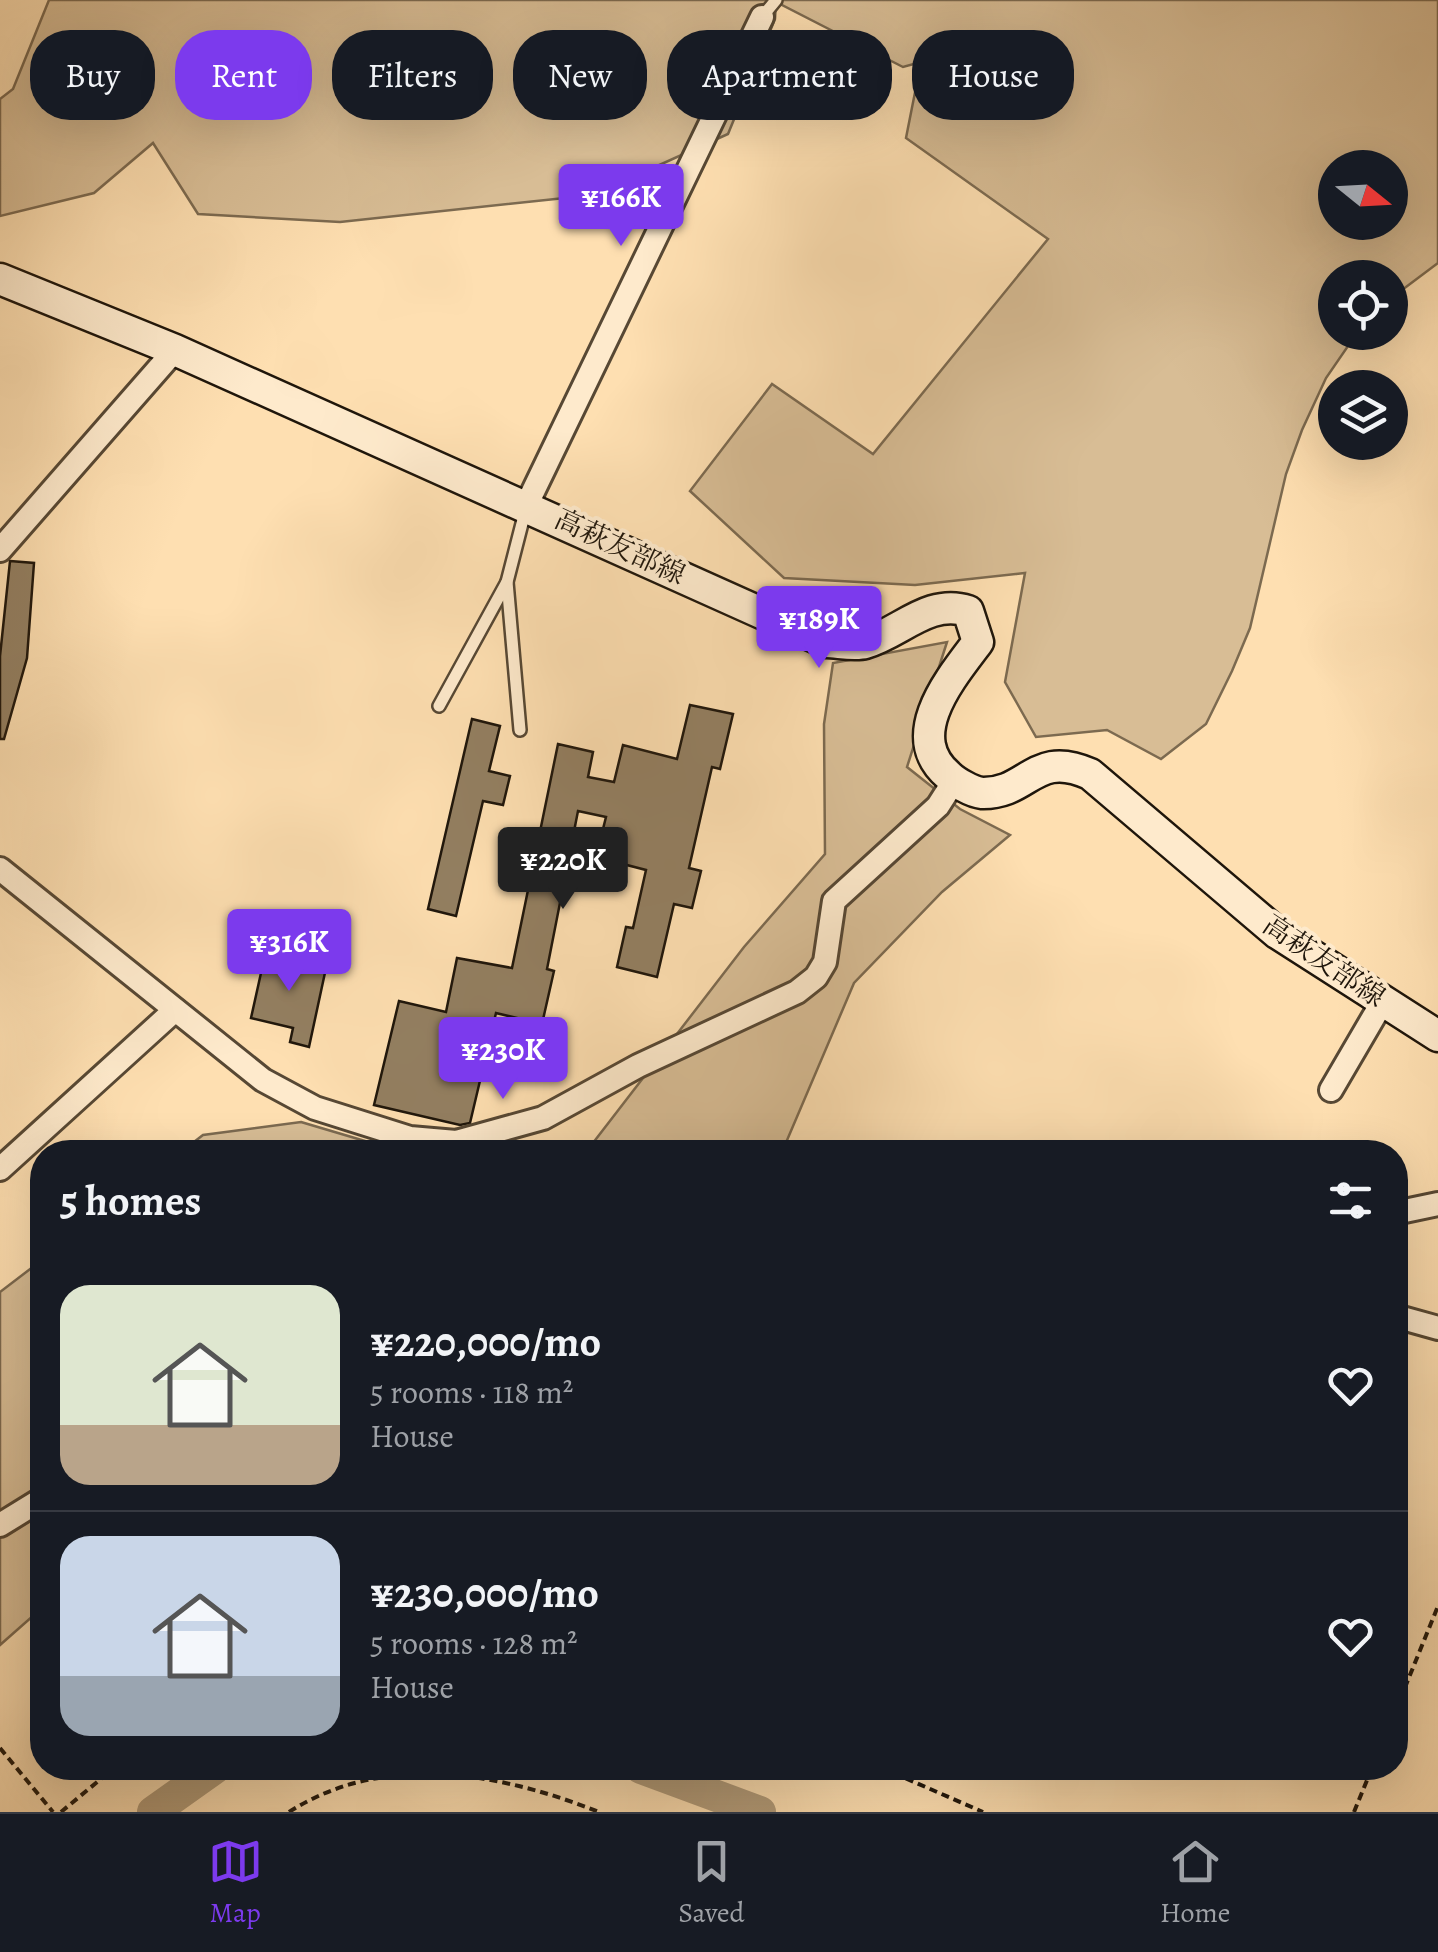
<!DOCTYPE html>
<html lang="en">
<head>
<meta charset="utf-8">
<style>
  :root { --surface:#171b24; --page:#20242c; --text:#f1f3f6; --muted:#9ea1a6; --line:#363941; --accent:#7c3aed }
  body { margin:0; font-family:Alegreya,"Noto Serif JP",serif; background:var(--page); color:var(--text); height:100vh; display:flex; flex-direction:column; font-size:38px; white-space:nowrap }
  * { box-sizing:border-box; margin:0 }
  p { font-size:32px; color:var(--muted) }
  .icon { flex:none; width:55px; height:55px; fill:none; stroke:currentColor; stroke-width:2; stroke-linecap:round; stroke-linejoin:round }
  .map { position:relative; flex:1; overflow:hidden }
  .panel { position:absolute; left:30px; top:1140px; width:1378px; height:640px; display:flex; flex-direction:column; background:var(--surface); border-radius:40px; box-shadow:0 10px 40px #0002 }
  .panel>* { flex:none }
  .guide { position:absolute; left:30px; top:30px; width:1380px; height:90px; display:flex; gap:20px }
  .needle { width:65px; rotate:108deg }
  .fabs { position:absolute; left:1318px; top:150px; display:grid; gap:20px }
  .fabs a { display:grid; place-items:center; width:90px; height:90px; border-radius:50%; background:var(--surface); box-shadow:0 10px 40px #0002; font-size:50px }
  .price { position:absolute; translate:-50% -85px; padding:0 22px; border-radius:10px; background:var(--accent); color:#fff; font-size:32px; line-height:65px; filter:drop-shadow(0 2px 5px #0008) }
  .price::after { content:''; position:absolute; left:50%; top:60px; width:30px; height:22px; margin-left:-15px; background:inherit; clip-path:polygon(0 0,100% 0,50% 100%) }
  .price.on { background:#222; color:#fff }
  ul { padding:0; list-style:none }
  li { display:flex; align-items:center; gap:30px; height:250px; padding:0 30px }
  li+li { border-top:2px solid var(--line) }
  li span { display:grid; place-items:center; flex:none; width:280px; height:200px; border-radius:30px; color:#555 }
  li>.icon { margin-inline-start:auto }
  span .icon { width:120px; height:120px; fill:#fffc; stroke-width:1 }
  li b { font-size:42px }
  h2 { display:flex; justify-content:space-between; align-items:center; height:120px; padding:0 30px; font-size:42px }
  .pill { padding:0 35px; border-radius:40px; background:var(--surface); box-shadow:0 10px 40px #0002; font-size:35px; line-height:90px }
  .pill.on { background:var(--accent); color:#fff }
  .menu { display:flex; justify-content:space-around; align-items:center; height:140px; border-top:2px solid var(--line); background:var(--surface); font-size:28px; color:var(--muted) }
  .menu a { display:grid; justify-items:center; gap:5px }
  .menu .on { color:var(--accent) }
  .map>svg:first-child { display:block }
</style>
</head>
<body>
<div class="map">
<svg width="1438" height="1812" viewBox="0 0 1438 1812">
  <rect width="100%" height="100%" fill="#fedfb1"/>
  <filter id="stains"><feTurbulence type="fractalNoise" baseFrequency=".002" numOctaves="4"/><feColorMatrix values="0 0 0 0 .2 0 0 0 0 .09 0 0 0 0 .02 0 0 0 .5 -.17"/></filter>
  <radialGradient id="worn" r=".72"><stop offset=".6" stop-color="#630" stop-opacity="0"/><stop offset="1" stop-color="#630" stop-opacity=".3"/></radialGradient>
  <!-- green -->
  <g fill="#d8bd95" stroke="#7c6a50" stroke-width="2.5" fill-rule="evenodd">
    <path d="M49 0H1438V263L1390 299V278H1335V332L1357 333 1326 378 1302 430 1286 474 1250 628 1232 671 1206 724 1161 759 1107 730 1036 737 1005 682 1025 573 915 585 784 578 690 491 772 384 873 454 1048 239 906 138 921 62 903 67 776 2 775 19 728 134 593 195 340 222 198 214 153 143 94 193 0 216V99L13 89ZM1335 168H1390V222H1335Z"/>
    <polygon points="947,642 907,767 960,809 1010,835 942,892 854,983 782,1152 586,1152 744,947 825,854 824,724 833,663"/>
    <polygon points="301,1122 402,1152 181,1152 203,1135"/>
    <polygon points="42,1260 42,1608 0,1645 0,1292"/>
  </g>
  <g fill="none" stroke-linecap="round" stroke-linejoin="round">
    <!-- river -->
    <g stroke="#b29b79" stroke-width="32">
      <polyline points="641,1768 760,1812"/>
      <polyline points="153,1812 215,1768"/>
    </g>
  </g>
  <!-- building -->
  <g fill="#937f61" stroke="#1f160b" stroke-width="2.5">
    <polygon points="10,561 34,563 27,658 4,739 0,739 0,656"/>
    <polygon points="690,705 733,714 720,769 712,767 689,868 701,871 692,908 674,904 657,977 617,967 626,927 633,928 646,870 596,857 606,817 578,811 547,969 554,971 542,1024 496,1013 470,1123 460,1125 374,1105 399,1001 446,1012 457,958 512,968 558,744 593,752 588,777 614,782 623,745 677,759"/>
    <polygon points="472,719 500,726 489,771 510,776 503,805 483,801 456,916 428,909"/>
    <polygon points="267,946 301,954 299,962 326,968 309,1047 290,1042 293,1028 251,1018"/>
  </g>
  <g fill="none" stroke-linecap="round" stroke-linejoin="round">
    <!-- lane casing -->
    <g stroke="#574834" stroke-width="16">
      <g id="lane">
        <polyline points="762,17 776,0"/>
        <polyline points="439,706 507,582"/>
        <polyline points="520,730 507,582 526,508"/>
      </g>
    </g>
    <!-- street casing -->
    <g stroke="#574834" stroke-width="28">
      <g id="street">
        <polyline points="527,504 762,17"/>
        <polyline points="0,550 175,350"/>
        <polyline points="0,869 263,1080 315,1108 410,1138 456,1142 543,1118 638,1066 797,992 816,977 825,962 834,901 938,806 954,781"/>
        <polyline points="1331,1090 1383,1001"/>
        <polyline points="0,1169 175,1010"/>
        <polyline points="1395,1213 1438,1204"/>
        <polyline points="1395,1316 1438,1328"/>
        <polyline points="0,1525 42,1499"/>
      </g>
    </g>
    <!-- secondary casing -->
    <g stroke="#1f160b" stroke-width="35">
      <path id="secondary" d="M0 279 175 350 826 642C837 642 854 646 865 643 900 633 929 598 968 611L978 642C951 678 902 735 948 775 955 782 972 792 982 793 1029 794 1034 749 1090 774L1277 933 1438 1036"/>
    </g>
    <!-- path -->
    <g stroke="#1f160b" stroke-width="4" stroke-dasharray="8 5" stroke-linecap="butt">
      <polyline points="1395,1712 1438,1606"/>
      <polyline points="0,1748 53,1812"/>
      <polyline points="882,1768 983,1812"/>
      <polyline points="61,1812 114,1768"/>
      <path d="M289 1812C384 1751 501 1773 599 1812"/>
      <polyline points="1354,1812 1372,1768"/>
    </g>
    <!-- lane -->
    <use href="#lane" stroke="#feeacc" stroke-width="11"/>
    <!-- street -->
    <use href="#street" stroke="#feeacc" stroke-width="22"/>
    <!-- secondary -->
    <use href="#secondary" stroke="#feeacc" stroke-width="30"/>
  </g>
  <g text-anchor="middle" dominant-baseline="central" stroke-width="8" stroke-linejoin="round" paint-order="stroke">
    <!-- street labels -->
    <g font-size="28" fill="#1f160b" stroke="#feeacc">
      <text transform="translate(620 547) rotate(25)">高萩友部線</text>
      <text transform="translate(1324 961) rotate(34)">高萩友部線</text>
    </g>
  </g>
  <rect width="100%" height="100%" filter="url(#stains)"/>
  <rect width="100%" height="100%" fill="url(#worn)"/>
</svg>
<div class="fabs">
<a><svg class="needle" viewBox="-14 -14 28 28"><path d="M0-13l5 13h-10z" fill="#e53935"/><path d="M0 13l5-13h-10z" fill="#9ea1a6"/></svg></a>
<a><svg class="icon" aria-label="locate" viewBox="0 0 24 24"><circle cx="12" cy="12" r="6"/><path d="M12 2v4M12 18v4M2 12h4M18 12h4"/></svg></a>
<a><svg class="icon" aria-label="layers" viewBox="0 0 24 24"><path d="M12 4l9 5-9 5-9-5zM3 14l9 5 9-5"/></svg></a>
</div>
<b class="price" style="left:621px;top:249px">¥166K</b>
<b class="price" style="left:819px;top:671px">¥189K</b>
<b class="price on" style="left:563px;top:912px">¥220K</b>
<b class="price" style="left:289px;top:994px">¥316K</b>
<b class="price" style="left:503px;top:1102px">¥230K</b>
<div class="guide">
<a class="pill">Buy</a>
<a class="pill on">Rent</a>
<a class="pill">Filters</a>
<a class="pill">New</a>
<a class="pill">Apartment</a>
<a class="pill">House</a>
</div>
<section class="panel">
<h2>5 homes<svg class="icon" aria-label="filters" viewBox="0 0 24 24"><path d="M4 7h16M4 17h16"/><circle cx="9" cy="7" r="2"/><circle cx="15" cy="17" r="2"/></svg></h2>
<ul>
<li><span style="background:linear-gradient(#dfe7d0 70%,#b9a48a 0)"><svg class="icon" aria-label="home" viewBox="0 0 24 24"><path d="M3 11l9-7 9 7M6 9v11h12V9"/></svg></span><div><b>¥220,000/mo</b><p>5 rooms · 118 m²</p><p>House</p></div><svg class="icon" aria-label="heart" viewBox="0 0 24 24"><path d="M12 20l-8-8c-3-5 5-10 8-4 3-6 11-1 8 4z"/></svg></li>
<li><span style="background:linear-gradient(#c9d6e8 70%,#9aa5b1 0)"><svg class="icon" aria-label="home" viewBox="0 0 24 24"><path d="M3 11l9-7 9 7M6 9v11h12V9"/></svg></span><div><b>¥230,000/mo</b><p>5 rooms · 128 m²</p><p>House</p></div><svg class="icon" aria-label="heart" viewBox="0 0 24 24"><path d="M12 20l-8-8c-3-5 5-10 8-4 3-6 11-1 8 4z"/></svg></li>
</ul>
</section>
</div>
<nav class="menu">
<a class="on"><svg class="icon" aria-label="map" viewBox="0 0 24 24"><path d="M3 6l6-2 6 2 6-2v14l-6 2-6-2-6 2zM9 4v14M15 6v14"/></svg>Map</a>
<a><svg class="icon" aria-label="saved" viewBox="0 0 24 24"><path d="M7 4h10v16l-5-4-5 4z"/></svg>Saved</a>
<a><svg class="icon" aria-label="home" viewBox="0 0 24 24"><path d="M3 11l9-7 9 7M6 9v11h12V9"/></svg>Home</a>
</nav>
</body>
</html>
